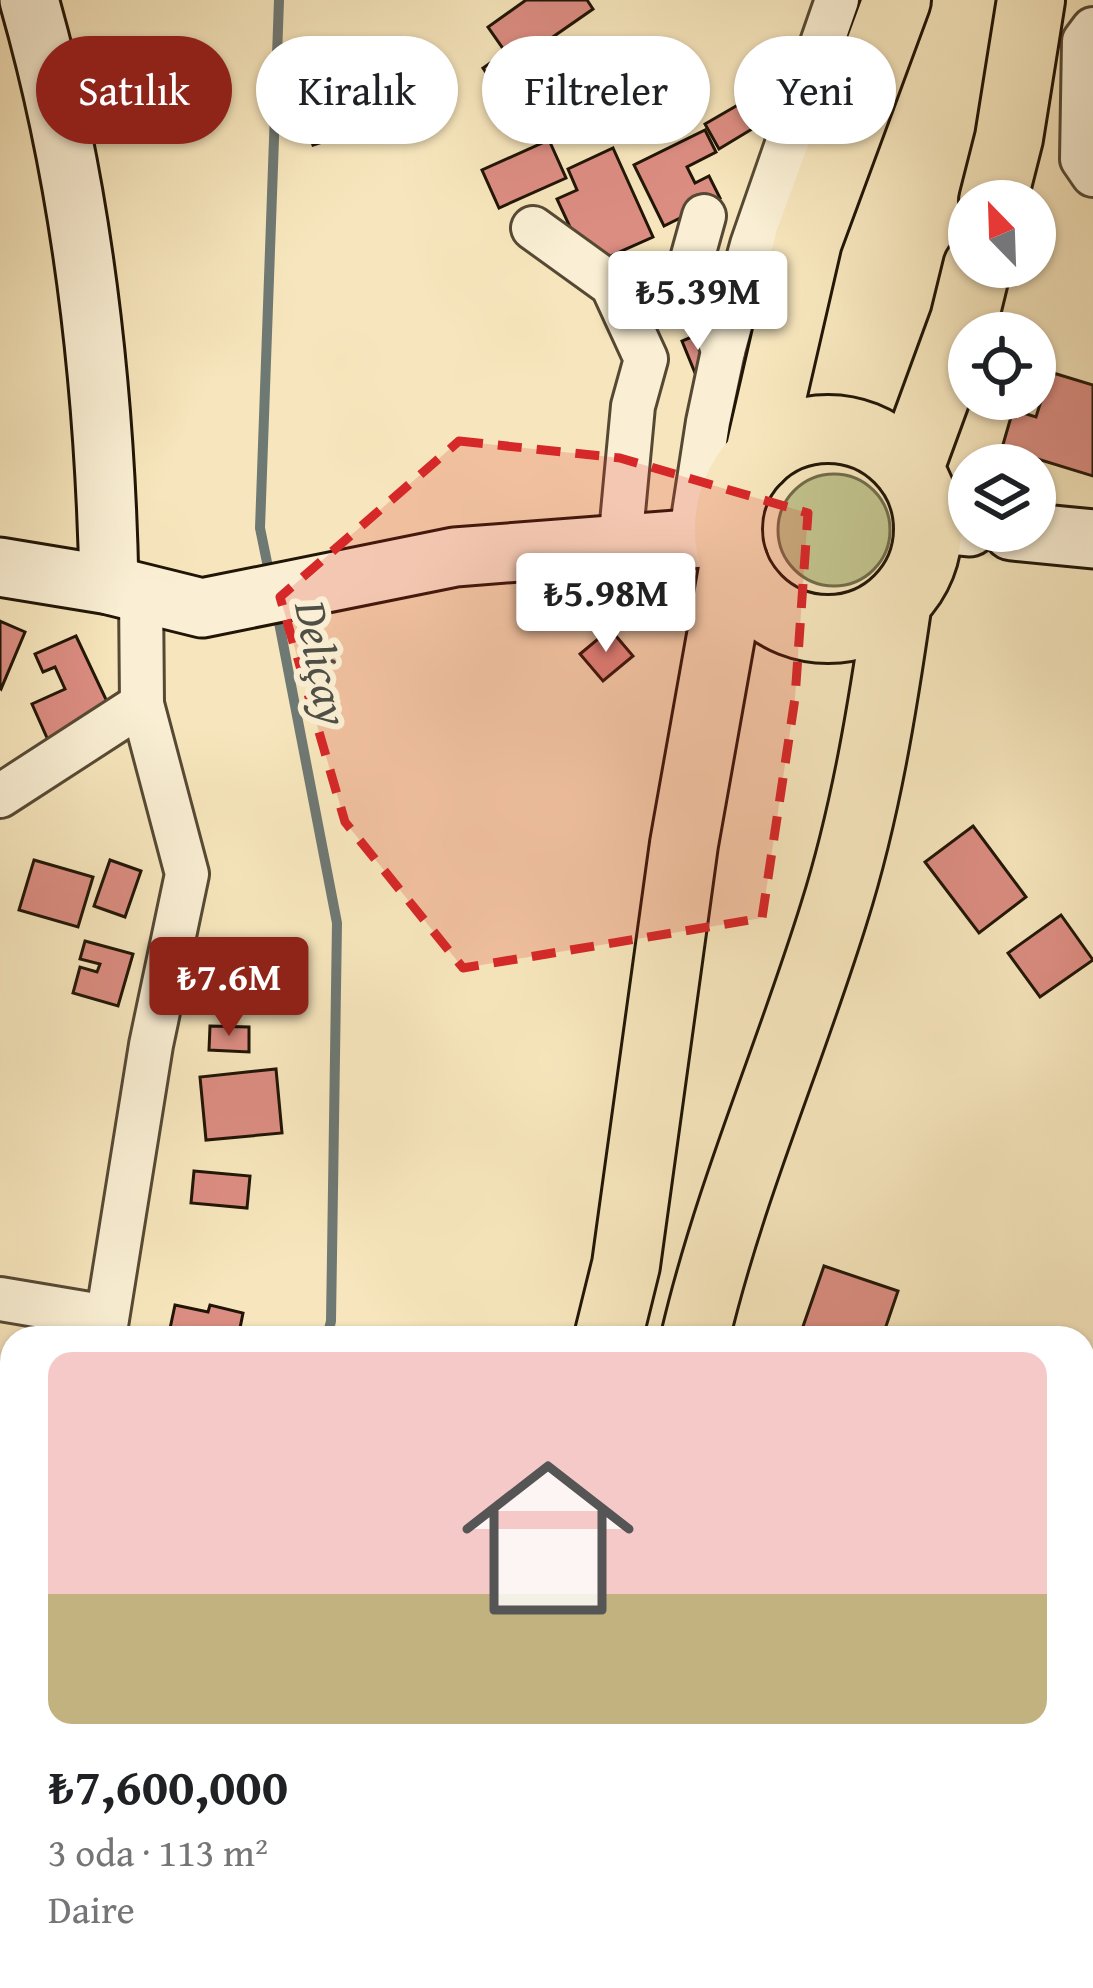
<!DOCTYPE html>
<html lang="tr">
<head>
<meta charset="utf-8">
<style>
  :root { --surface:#fff; --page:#f6f6f6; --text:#202124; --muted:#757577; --line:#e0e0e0; --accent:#8f2418 }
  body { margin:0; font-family:"Gentium Book Plus",serif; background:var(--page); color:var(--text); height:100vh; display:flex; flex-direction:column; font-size:45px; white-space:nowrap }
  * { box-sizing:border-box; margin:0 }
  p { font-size:39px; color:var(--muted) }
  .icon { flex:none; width:66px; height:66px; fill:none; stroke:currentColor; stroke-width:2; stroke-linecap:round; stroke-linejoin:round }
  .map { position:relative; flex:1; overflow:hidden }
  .drawer { position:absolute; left:0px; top:1326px; width:1095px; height:663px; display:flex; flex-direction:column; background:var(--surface); border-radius:36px 36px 0 0; box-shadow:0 3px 9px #0004 }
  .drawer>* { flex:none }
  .banner { position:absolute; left:36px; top:36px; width:1023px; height:108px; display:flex; gap:24px }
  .needle { width:78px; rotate:337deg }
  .buttons { position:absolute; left:948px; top:180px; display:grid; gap:24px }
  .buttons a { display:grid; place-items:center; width:108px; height:108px; border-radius:50%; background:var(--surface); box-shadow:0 3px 9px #0004; font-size:60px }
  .price { position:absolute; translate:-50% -102px; padding:0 27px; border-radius:12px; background:#fff; color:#222; font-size:39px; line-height:78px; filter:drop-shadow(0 3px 6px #0008) }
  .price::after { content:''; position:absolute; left:50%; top:72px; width:36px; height:27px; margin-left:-18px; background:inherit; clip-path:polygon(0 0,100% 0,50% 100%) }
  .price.active { background:var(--accent); color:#fff }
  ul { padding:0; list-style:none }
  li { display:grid; align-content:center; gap:24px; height:636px; padding:0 48px }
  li+li { border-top:3px solid var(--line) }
  li span { display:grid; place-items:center; height:372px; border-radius:24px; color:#555 }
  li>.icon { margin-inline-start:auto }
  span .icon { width:216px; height:216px; fill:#fffc; stroke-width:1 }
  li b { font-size:51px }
  .pill { padding:0 42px; border-radius:54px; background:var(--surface); box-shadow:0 3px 9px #0004; font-size:42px; line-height:108px }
  .pill.active { background:var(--accent); color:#fff }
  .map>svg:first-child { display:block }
</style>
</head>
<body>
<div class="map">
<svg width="1093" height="1988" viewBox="0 0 1093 1988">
  <rect width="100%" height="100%" fill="#f7e6bd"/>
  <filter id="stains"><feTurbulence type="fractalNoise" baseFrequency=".00167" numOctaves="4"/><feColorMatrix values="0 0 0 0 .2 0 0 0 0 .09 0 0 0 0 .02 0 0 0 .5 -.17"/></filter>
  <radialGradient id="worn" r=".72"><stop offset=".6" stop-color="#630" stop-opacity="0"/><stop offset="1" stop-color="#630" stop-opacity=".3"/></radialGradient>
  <!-- green -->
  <circle fill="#c2c38d" stroke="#716c4a" stroke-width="3" cx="834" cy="530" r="56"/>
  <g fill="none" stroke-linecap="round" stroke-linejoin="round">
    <!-- stream -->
    <g stroke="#6f7974" stroke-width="10">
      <polyline points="270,577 260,528 279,0"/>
      <polyline points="276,607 337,923 331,1321 327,1338"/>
      <polyline points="91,1988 97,1977"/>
    </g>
  </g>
  <!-- building -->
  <g fill="#dc8d82" stroke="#201506" stroke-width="3">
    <polygon points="526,0 587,0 593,9 537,48 584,116 561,132 488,27"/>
    <polygon points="503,54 530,94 511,108 483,68"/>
    <polygon points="324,100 337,137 313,145 300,109"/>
    <polygon points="743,102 757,126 719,149 705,124"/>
    <polygon points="705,130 716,152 687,167 695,183 709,176 720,198 664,226 634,165"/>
    <polygon points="549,140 566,178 499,208 482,170"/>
    <polygon points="613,148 653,237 588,266 557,199 577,190 568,169"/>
    <polygon points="701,333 714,364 695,373 682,341"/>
    <polygon points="1050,372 1093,385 1093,476 1002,448 1013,410 1036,417"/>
    <polygon points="0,621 25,632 1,689 0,688"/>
    <polygon points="610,629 633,656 603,681 580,654"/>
    <polygon points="76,636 111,710 48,740 32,704 65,689 55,667 43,672 35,654"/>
    <polygon points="973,826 1026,897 979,933 925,862"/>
    <polygon points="34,860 93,877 78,927 19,910"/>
    <polygon points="110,860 141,871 125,917 94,906"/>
    <polygon points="1061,915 1093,960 1040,997 1008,953"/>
    <polygon points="85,941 133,954 118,1006 73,993 80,967 97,972 100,964 80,959"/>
    <polygon points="210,1026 249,1027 249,1052 209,1050"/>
    <polygon points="276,1069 282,1133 206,1140 200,1077"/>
    <polygon points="194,1171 250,1176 247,1208 191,1203"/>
    <polygon points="824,1266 898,1291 882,1338 799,1338"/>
    <polygon points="175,1305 208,1312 210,1305 243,1313 238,1338 211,1335 168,1338"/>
    <polygon points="0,1402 12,1405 12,1465 2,1497 12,1500 12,1506 5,1527 0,1525"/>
    <polygon points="1083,1403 1093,1424 1093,1455 1083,1460"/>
    <polygon points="8,1701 12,1706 12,1767 0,1752 0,1707"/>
    <polygon points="1083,1894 1093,1902 1093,1965 1075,1988 1056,1988 1042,1977 1083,1977"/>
    <polygon points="0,1914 12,1922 12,1955 2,1971"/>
  </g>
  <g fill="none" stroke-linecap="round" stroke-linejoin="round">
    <!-- lane casing -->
    <g stroke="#564934" stroke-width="27">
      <polyline id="lane" points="359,1988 361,1977"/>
    </g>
    <!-- street casing -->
    <g stroke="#564934" stroke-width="48">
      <g id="street">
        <polyline points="1093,29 1084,41 1082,159 1093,175"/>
        <polyline points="533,228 612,285 646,359 633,406 620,544"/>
        <polyline points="612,285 684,288 704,216"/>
        <polyline points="684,288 714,323 723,351 708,422 690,539"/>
        <polyline points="723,351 752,245 837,0"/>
        <polyline points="0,796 142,704"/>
        <polyline points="0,1299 107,1317"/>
        <polyline points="104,1338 151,1045 187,874 142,704 141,593"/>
        <polyline points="0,1590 12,1566"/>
        <polyline points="1083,1628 1093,1618"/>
        <polyline points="779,1988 788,1977"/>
      </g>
    </g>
    <!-- secondary casing -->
    <g stroke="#201506" stroke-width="63">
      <g id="secondary">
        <path d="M29 0C83 189 105 389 109 585"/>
        <polyline points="929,523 969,527"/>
        <polyline points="1012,531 1093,539"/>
        <polyline points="0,567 109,585 202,608 455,557 728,536"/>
      </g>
    </g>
    <!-- highway casing -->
    <g stroke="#201506" stroke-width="72">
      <g id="highway">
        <polyline points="993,201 1009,138 1031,0"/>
        <circle cx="828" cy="529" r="100"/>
        <polyline points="758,458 808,241 897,0"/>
        <polyline points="909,470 964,320 977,267"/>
        <polyline points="608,1338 626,1265 684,844 734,563"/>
        <path d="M695 1338C729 1193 790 1055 834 913 866 812 883 705 898 601"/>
        <polyline points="421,1988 424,1977"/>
        <polyline points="574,1988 576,1977"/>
      </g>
    </g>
    <!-- lane -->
    <use href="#lane" stroke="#faefd4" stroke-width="21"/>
    <!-- street -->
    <use href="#street" stroke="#faefd4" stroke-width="42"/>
    <!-- secondary -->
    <use href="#secondary" stroke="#faefd4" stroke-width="57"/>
    <!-- highway -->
    <use href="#highway" stroke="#f7e6bd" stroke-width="66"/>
  </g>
  <!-- marked area -->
  <path fill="#d62828" fill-opacity="0.2" stroke="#d62828" stroke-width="9" stroke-dasharray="24 15" stroke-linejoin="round" d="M459 441 620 458 808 513 795 698 762 918 463 968 345 822 280 597Z"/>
  <g text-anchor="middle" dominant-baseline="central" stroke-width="12" stroke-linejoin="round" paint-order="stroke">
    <!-- water labels -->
    <g font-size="45" font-style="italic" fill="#4e4f46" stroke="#faefd4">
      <text transform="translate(323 663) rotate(79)">Deliçay</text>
    </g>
  </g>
  <rect width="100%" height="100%" filter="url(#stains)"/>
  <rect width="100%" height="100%" fill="url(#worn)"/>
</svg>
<div class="buttons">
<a><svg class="needle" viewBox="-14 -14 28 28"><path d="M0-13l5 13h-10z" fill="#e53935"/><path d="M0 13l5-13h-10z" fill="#757577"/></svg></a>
<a><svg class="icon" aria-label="locate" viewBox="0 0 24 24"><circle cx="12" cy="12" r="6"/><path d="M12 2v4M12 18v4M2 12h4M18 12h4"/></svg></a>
<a><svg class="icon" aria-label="layers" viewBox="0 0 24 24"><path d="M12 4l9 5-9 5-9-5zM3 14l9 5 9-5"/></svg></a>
</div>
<b class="price" style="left:698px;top:353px">₺5.39M</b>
<b class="price" style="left:606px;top:655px">₺5.98M</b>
<b class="price active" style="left:229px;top:1039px">₺7.6M</b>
<div class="banner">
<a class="pill active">Satılık</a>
<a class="pill">Kiralık</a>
<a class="pill">Filtreler</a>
<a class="pill">Yeni</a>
</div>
<section class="drawer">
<ul>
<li><span style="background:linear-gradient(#f6c9c9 65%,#c2b280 0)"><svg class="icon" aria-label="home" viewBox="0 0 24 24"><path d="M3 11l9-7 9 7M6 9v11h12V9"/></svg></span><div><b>₺7,600,000</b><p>3 oda · 113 m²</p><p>Daire</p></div></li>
</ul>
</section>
</div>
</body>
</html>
